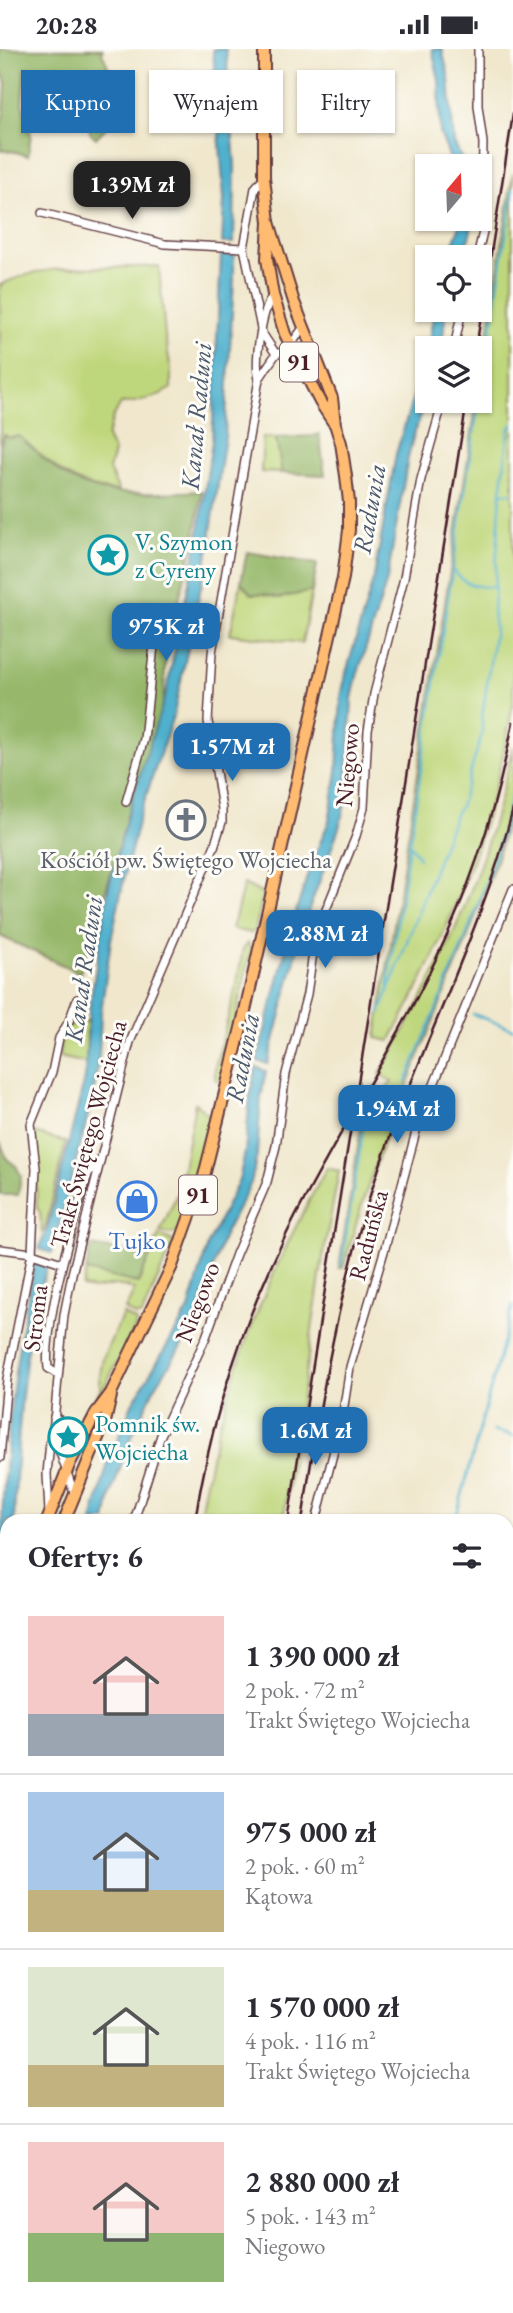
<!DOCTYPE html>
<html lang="pl">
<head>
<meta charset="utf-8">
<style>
  :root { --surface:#fff; --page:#f2f2f3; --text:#2b2b33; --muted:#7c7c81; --line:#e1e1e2; --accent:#1f6fb2 }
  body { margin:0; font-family:"EB Garamond",serif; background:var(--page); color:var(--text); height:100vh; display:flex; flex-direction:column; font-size:26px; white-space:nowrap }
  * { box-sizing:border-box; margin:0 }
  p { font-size:23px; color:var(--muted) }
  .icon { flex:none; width:38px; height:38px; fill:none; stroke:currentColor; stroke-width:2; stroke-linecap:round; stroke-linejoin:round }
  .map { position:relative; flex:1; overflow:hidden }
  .drawer { position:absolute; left:0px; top:1465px; width:514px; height:800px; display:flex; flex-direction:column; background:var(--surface); border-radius:21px 21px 0 0; box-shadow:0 2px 5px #0004 }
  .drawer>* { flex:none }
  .guide { position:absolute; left:21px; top:21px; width:472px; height:63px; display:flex; gap:14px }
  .needle { width:46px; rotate:19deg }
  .tools { position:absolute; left:415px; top:105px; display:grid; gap:14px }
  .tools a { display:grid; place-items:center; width:77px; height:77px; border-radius:0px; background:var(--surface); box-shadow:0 2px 5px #0004; font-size:35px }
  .price { position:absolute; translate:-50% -60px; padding:0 16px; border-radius:14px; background:var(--accent); color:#fff; font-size:23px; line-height:46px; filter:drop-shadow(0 2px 4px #0008) }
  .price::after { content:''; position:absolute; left:50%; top:42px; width:21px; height:16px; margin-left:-10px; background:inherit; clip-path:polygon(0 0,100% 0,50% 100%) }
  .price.current { background:#222; color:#fff }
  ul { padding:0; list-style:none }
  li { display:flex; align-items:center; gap:21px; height:175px; padding:0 28px }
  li+li { border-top:2px solid var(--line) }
  li span { display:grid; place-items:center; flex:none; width:196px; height:140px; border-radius:0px; color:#555 }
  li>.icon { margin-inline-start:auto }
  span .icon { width:84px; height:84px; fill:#fffc; stroke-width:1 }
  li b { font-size:30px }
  h2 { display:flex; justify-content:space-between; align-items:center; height:84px; padding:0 28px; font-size:30px }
  .pill { padding:0 24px; border-radius:0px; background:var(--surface); box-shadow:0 2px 5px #0004; font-size:24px; line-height:63px }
  .pill.current { background:var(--accent); color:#fff }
  .status { display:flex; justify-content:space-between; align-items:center; height:49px; padding:0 35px; background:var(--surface); direction:ltr }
  .status svg { height:19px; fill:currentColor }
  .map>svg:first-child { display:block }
</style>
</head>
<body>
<div class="status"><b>20:28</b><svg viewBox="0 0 49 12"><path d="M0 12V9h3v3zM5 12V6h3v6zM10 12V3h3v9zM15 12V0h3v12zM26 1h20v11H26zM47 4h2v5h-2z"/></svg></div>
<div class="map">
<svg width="513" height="2264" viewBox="0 0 513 2264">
  <rect width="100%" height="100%" fill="#fdfcf7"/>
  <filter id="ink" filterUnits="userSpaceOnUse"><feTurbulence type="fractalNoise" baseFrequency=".0143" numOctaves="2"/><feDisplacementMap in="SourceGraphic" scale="14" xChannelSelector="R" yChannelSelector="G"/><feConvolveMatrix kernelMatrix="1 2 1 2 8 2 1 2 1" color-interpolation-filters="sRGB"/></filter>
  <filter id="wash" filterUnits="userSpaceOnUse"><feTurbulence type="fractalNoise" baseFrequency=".00686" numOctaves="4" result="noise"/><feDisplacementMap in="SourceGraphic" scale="28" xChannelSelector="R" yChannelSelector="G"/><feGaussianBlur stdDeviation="1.57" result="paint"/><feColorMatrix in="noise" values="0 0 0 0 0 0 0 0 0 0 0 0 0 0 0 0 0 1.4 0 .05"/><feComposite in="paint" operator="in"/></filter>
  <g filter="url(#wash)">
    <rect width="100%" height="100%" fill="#f0e7cc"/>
    <!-- green -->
    <g fill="#bfd77b" stroke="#847b53" stroke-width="2">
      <path d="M513 124V655C493 774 449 886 390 992L376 989 477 352H480V334Z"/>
      <path d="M159 217 165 287 171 321V340C155 349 139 353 121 355L113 368 107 388 114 403 109 421 119 442C75 441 50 415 19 387L10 389 4 386 0 396V236C50 211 105 221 159 217Z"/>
      <polygon points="263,388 276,389 282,424 261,423"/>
      <polygon points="241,533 252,545 264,545 280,549 312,542 302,594 230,585"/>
      <path d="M513 697V749L497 809 466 893 385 1089 363 1152 343 1219H339L365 1052 373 1038 386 1040 392 1033 380 1025C401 987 423 950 441 911 474 843 497 770 513 697Z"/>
      <polygon points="244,835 263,845 255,881 251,884 232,880"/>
      <polygon points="248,894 251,900 227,1006 221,1005 220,1007 226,1011 221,1030 217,1032 215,1029 215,1018 237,934 243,900"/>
      <polygon points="87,971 86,1014 59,1008 61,992 69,977"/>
      <polygon points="195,1054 212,1069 202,1109 179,1182 171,1185 160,1183 179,1141"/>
      <polygon points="34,1084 66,1093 45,1180 42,1184 40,1163 37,1159"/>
      <path d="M327 1119 339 1122 323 1208 283 1472H199C218 1346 265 1229 327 1119Z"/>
      <polygon points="159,1186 173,1192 173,1195 142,1266 136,1267 125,1261 135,1240 115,1236 93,1240 82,1238 86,1222 138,1234"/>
      <polygon points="123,1265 136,1272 135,1279 90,1365 84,1373 75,1375 88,1356 93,1355 101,1338 99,1333 103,1309"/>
    </g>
    <!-- forest -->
    <g fill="#97b86b" stroke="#706c4b" stroke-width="2">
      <path d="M0 0H103L102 4 108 17 111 73 96 89 90 84 88 67C64 73 62 74 45 54L49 36 40 19H25L22 54 31 85 28 107 16 103 1 101 0 78 4 63 6 34 0 18Z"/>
      <polygon points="319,385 325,426 282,424 276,389 314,387"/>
      <path d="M4 386 10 389 19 387C33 399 46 412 60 423 99 452 156 444 202 442L194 492 166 601 163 657 80 924 0 887V397Z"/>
      <polygon points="247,503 317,515 312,542 280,549 264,545 251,545 241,533"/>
      <polygon points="0,1093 7,1110 16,1117 21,1127 18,1146 0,1146"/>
      <polygon points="91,1197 150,1207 138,1234 86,1222"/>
      <polygon points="7,1959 7,2100 0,2098 0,1999"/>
    </g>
    <!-- water -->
    <g fill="#4fb1ce" stroke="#4c687c" stroke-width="2">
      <polygon points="213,0 226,0 235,116 234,194 222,194 224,149"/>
      <polygon points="432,0 442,0 449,29 454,94 465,117 453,117 440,84 439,31"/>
      <polygon points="463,170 474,170 469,189 459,208 447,208"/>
      <polygon points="221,206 234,206 234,229 225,388 207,510 174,664 140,765 122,839 111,891 101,963 99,1007 93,1047 52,1204 39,1200 47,1180 85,1029 89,961 109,836 129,760 166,644 198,489 212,392"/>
      <polygon points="434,261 447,261 441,299 428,299"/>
      <polygon points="427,302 427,350 414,385 408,409 387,531 357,627 352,650 346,750 340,776 305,872 268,1015 257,1012 294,869 309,821 329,772 337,722 341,648 346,624 374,528 396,405"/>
      <polygon points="256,1018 266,1022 261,1049 257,1106 251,1134 224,1186 194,1277 154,1340 129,1393 111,1446 106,1472 92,1472 108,1414 132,1355 189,1260 208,1195 239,1131 245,1103 250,1046"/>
      <path d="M35 1214 47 1218C21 1299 18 1388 14 1472H7V1542L0 1570C0 1450 8 1331 35 1214Z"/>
      <polygon points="7,1812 7,1879 0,1920 0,1838"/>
    </g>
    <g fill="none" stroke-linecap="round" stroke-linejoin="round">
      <!-- stream -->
      <g stroke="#4fb1ce" stroke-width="2.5">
        <polyline points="480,352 513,141"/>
        <polyline points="510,444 501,444 509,381 513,374"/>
        <path d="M453 520C464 537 476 538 495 538"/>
        <polyline points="410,795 419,809"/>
        <polyline points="389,942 389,925 479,352"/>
        <polyline points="380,964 456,763 460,758 482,685 482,668 495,580 493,563 501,444"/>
        <polyline points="473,965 513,980"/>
        <path d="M406 1033C445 937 490 842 513 741"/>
        <polyline points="369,1045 371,1055"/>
        <polyline points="413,1050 416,1051"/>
        <polyline points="341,1217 367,1057 396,1043 399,1045"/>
        <polyline points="493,1382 513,1387"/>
        <polyline points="455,1472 513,1256"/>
        <polyline points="508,1628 513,1608"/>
        <polyline points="508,2249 513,2252"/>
      </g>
    </g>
  </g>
  <g filter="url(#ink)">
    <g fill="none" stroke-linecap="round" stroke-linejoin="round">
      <!-- street casing -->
      <g stroke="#633d43" stroke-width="10">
        <g id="street">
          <polyline points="264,128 255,139 244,199 262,284 276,305"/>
          <polyline points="42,164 165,195 244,199"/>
          <polyline points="477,208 485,174 482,151 483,94 478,57 478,0"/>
          <polyline points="454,299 462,261"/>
          <polyline points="259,330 276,305 287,301 303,279"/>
          <polyline points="126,753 144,690 155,587"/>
          <polyline points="0,1200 32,1204 62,1214"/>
          <path d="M57 1325 48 1319C46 1303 49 1288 51 1271 59 1221 73 1173 88 1125L92 1119 99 1114"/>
          <polyline points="54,1368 76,1380 89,1378"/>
          <polyline points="53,1383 74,1444"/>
          <polyline points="0,1409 7,1330 32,1204 36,1119 31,1075 52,1023 59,989 69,972 77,950"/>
          <path d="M49 1463 47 1425 50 1393 53 1383 64 1266 72 1225 130 993 214 798 222 773V760L208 672 212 604 259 330C254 311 262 261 273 246"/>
          <polyline points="134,1472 161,1386 206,1288 236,1205 267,1133 276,1097 286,1025 307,945 314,897 321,873 356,787 364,759 368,682 374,645 404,529 421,430 443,352"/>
          <polyline points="316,1472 342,1370 350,1318 385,1199 418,1075 513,840"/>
          <polyline points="508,1652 513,1633"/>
          <polyline points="0,1901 7,1904"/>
          <polyline points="508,2151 513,2132"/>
          <polyline points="508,2169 513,2172"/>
          <polyline points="422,2264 425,2258"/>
        </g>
      </g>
      <!-- primary casing -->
      <g stroke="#633d43" stroke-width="14">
        <g id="primary">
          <polyline points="264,0 264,128 269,173 267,210 273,246 285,285 320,353 333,373"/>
          <polyline points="47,1472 70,1414 96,1364 111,1344 172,1217 204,1127 242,975 343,529 349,481 349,453 346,427 341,394 335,375 332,349 294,253 269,173"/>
          <polyline points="64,1472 106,1369 111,1347"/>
          <polyline points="0,1665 7,1639"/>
        </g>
      </g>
      <!-- street -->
      <use href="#street" stroke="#fff" stroke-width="7"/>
      <!-- primary -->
      <use href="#primary" stroke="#ffbb71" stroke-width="10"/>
      <!-- rail -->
      <g stroke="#4a1f2b" stroke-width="2.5">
        <polyline points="476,299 513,65"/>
        <path d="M195 1472C210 1376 240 1281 282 1194 329 1097 390 1007 436 910 472 835 498 754 513 673"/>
        <polyline points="288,1472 467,352"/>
        <path d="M302 1472C320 1352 340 1233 379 1119 420 998 481 884 513 760"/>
        <polyline points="162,2264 163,2258"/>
        <polyline points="175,2264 176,2258"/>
      </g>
    </g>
  </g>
  <!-- icons -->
  <defs>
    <g id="sight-ring" transform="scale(2.0125)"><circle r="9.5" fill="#fdfcf7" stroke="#0f9aa8" stroke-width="1.5"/><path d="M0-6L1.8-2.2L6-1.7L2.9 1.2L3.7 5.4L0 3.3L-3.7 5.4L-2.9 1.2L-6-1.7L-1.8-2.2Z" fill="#0f9aa8"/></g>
    <g id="church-ring" transform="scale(2.0125)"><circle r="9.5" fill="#fdfcf7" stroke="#6b7280" stroke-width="1.5"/><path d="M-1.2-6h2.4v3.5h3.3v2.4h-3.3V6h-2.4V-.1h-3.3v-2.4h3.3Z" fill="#6b7280"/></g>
    <g id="shop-ring" transform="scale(2.0125)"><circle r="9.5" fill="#fdfcf7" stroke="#3f7fe0" stroke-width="1.5"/><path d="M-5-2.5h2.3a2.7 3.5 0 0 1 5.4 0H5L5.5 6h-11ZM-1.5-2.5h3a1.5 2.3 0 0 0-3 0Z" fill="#3f7fe0"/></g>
  </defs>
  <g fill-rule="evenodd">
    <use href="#sight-ring" x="108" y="506"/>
    <use href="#church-ring" x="186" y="771"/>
    <use href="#shop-ring" x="137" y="1152"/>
    <use href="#sight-ring" x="68" y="1388"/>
  </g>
  <g text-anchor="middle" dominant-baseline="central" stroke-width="6" stroke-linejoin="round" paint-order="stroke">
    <!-- shield labels -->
    <g fill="#fdfcf7" stroke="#806168" stroke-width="2">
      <rect x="280" y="293.5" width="38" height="39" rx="5"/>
      <rect x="179" y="1126.5" width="38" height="39" rx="5"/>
    </g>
    <g font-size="23" font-weight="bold" fill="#4a1f2b">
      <text x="299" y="313">91</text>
      <text x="198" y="1146">91</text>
    </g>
    <!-- culture labels -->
    <g font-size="24" fill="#0d838f" stroke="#fdfcf7" text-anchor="start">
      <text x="135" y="492">V. Szymon<tspan x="135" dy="28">z Cyreny</tspan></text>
      <text x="95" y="1374">Pomnik św.<tspan x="95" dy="28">Wojciecha</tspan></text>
    </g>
    <!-- street labels -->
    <g font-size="24" fill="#4a1f2b" stroke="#fdfcf7">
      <text transform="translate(347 716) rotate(-85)">Niegowo</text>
      <text transform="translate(88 1085) rotate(-75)">Trakt Świętego Wojciecha</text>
      <text transform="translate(368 1186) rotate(-75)">Raduńska</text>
      <text transform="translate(197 1253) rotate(-69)">Niegowo</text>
      <text transform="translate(35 1269) rotate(-83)">Stroma</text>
    </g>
    <!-- worship labels -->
    <g font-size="24" fill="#5b616d" stroke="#fdfcf7">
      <text x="186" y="810">Kościół pw. Świętego Wojciecha</text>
    </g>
    <!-- shop labels -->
    <g font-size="24" fill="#366cbe" stroke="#fdfcf7">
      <text x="137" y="1191">Tujko</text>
    </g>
    <!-- water labels -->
    <g font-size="26" font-style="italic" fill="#4c596c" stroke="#fdfcf7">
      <text transform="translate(196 367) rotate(-85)">Kanał Raduni</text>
      <text transform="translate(369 460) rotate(-80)">Radunia</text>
      <text transform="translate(83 920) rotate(-82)">Kanał Raduni</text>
      <text transform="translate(242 1009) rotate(-79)">Radunia</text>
    </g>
  </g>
</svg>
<div class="tools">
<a><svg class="needle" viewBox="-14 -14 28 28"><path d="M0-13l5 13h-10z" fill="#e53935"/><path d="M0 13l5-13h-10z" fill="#7c7c81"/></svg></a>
<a><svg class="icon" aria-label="locate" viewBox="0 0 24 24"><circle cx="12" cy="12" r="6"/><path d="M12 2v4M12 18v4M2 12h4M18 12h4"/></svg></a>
<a><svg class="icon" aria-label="layers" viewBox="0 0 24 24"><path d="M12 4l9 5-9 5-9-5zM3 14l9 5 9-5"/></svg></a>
</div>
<b class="price current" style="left:132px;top:172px">1.39M zł</b>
<b class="price" style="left:166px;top:614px">975K zł</b>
<b class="price" style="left:232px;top:734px">1.57M zł</b>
<b class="price" style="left:325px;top:921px">2.88M zł</b>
<b class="price" style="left:397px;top:1096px">1.94M zł</b>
<b class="price" style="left:315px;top:1418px">1.6M zł</b>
<div class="guide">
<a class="pill current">Kupno</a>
<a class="pill">Wynajem</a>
<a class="pill">Filtry</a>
</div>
<section class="drawer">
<h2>Oferty: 6<svg class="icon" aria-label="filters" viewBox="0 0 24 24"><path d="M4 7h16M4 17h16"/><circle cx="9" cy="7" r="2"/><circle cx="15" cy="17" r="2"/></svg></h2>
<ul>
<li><span style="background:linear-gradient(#f6c9c9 70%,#9aa5b1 0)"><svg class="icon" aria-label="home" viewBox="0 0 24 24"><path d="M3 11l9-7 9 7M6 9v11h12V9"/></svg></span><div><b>1 390 000 zł</b><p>2 pok. · 72 m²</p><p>Trakt Świętego Wojciecha</p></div></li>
<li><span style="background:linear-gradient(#a9c7e8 70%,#c2b280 0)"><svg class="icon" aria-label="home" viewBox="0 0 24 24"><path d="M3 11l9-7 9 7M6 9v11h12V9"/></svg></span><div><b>975 000 zł</b><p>2 pok. · 60 m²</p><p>Kątowa</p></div></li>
<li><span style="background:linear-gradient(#dfe7d0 70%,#c2b280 0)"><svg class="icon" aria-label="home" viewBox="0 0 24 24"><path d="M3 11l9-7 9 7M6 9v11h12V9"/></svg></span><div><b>1 570 000 zł</b><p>4 pok. · 116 m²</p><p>Trakt Świętego Wojciecha</p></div></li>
<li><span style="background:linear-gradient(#f6c9c9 65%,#8fb573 0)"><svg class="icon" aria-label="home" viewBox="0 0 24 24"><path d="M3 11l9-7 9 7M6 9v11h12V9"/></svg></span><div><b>2 880 000 zł</b><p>5 pok. · 143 m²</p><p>Niegowo</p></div></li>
</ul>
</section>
</div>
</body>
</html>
